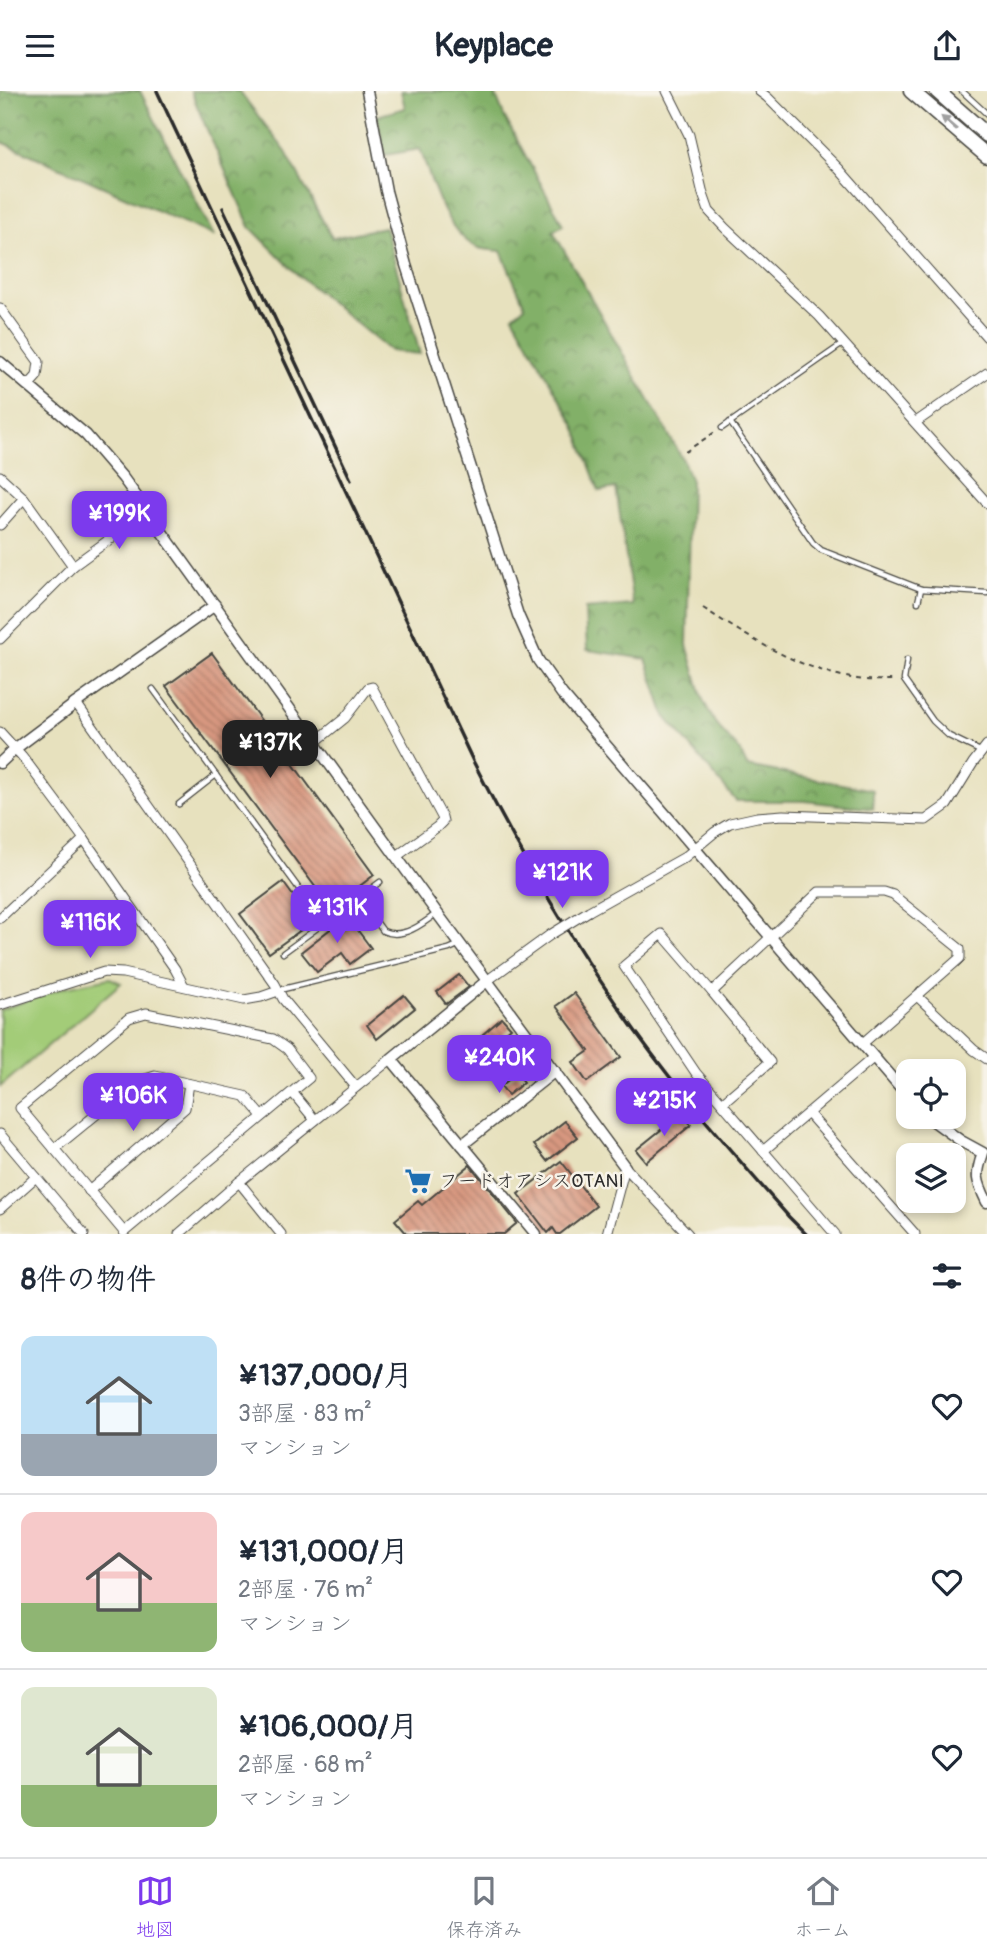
<!DOCTYPE html>
<html lang="ja">
<head>
<meta charset="utf-8">
<style>
  :root { --surface:#fff; --page:#f2f2f3; --text:#1f2937; --muted:#747a83; --line:#e0e1e3; --accent:#7c3aed }
  body { margin:0; font-family:Pangolin,"Klee One",sans-serif; background:var(--page); color:var(--text); height:100vh; display:flex; flex-direction:column; font-size:26px; white-space:nowrap }
  * { box-sizing:border-box; margin:0 }
  p { font-size:23px; color:var(--muted) }
  .icon { flex:none; width:38px; height:38px; fill:none; stroke:currentColor; stroke-width:2; stroke-linecap:round; stroke-linejoin:round }
  .map { position:relative; height:1143px; overflow:hidden }
  .sheet { display:flex; flex-direction:column; background:var(--surface); flex:1 }
  .sheet>* { flex:none }
  .fabs { position:absolute; left:896px; top:968px; display:grid; gap:14px }
  .fabs a { display:grid; place-items:center; width:70px; height:70px; border-radius:14px; background:var(--surface); box-shadow:0 4px 10px #0003; font-size:35px }
  .price { position:absolute; translate:-50% -60px; padding:0 16px; border-radius:14px; background:var(--accent); color:#fff; font-size:23px; line-height:46px; filter:drop-shadow(0 2px 4px #0008) }
  .price::after { content:''; position:absolute; left:50%; top:42px; width:21px; height:16px; margin-left:-10px; background:inherit; clip-path:polygon(0 0,100% 0,50% 100%) }
  .price.on { background:#222; color:#fff }
  ul { padding:0; list-style:none }
  li { display:flex; align-items:center; gap:21px; height:175px; padding:0 21px }
  li+li { border-top:2px solid var(--line) }
  li span { display:grid; place-items:center; flex:none; width:196px; height:140px; border-radius:14px; color:#555 }
  li>.icon { margin-inline-start:auto }
  span .icon { width:84px; height:84px; fill:#fffc; stroke-width:1 }
  li b { font-size:30px }
  h2 { display:flex; justify-content:space-between; align-items:center; height:84px; padding:0 21px; font-size:30px }
  header { display:flex; justify-content:space-between; align-items:center; height:91px; padding:0 21px; background:var(--surface); font-size:32px; font-weight:700 }
  .tab-bar { display:flex; justify-content:space-around; align-items:center; height:98px; border-top:2px solid var(--line); background:var(--surface); font-size:19px; color:var(--muted) }
  .tab-bar a { display:grid; justify-items:center; gap:4px }
  .tab-bar .on { color:var(--accent) }
  .map>svg:first-child { display:block }
</style>
</head>
<body>
<header><svg class="icon" aria-label="menu" viewBox="0 0 24 24"><path d="M4 6h16M4 12h16M4 18h16"/></svg>Keyplace<svg class="icon" aria-label="share" viewBox="0 0 24 24"><path d="M12 15V3M7 8l5-5 5 5M5 13v7h14v-7"/></svg></header>
<div class="map">
<svg width="987" height="1143" viewBox="0 0 987 1143">
  <defs>
    <pattern id="forest-crowns" width="20" height="18" patternUnits="userSpaceOnUse" patternTransform="scale(1.75)"><rect width="20" height="18" fill="#82b068"/><path d="M2 6a3 3 0 1 1 6 0M12 15a3 3 0 1 1 6 0" fill="none" stroke="#6b8f56"/></pattern>
    <pattern id="building-back-hatch" width="6" height="6" patternUnits="userSpaceOnUse" patternTransform="scale(1.75)"><rect width="6" height="6" fill="#d89880"/><path d="M-1 5l2 2M0 0l6 6M5-1l2 2" fill="none" stroke="#af7c69"/></pattern>
  </defs>
  <rect width="100%" height="100%" fill="#f7f3e8"/>
  <filter id="ink" filterUnits="userSpaceOnUse"><feTurbulence type="fractalNoise" baseFrequency=".0143" numOctaves="2"/><feDisplacementMap in="SourceGraphic" scale="14" xChannelSelector="R" yChannelSelector="G"/><feConvolveMatrix kernelMatrix="1 2 1 2 8 2 1 2 1" color-interpolation-filters="sRGB"/></filter>
  <filter id="wash" filterUnits="userSpaceOnUse"><feTurbulence type="fractalNoise" baseFrequency=".00686" numOctaves="4" result="noise"/><feDisplacementMap in="SourceGraphic" scale="28" xChannelSelector="R" yChannelSelector="G"/><feGaussianBlur stdDeviation="1.57" result="paint"/><feColorMatrix in="noise" values="0 0 0 0 0 0 0 0 0 0 0 0 0 0 0 0 0 1.4 0 .05"/><feComposite in="paint" operator="in"/></filter>
  <g filter="url(#wash)">
    <rect width="100%" height="100%" fill="#e7e1be"/>
    <!-- forest -->
    <g fill="url(#forest-crowns)" stroke="#566e4a" stroke-width="2">
      <polygon points="0,0 140,0 214,145 0,50"/>
      <polygon points="191,0 239,0 286,61 332,147 385,136 420,263 390,260 298,184 250,136 202,27"/>
      <path d="M401 0H494L504 25 563 134 553 140 683 369 691 390 687 554 703 609 715 632 740 660 747 675 873 699V718L805 710H736L665 625 646 568 587 559 585 518 633 514 616 397 599 400 575 335 513 225 525 215 501 160C494 159 485 159 479 157 445 144 432 89 420 58L385 64 377 25 405 17Z"/>
    </g>
    <!-- park -->
    <polygon fill="#a3cc78" stroke="#677c52" stroke-width="2" points="110,887 121,892 0,996 0,919 65,896"/>
    <g id="blocks">
      <!-- building -->
      <g fill="url(#building-back-hatch)">
        <polygon points="212,562 374,784 331,817 166,595"/>
        <polygon points="283,791 312,831 269,862 240,823"/>
        <polygon points="347,825 371,857 350,873 342,862 317,881 301,861"/>
        <polygon points="459,884 469,896 446,913 437,901"/>
        <polygon points="574,902 621,966 587,991 573,971 589,960 556,915"/>
        <polygon points="404,904 415,917 377,948 367,934"/>
        <polygon points="502,927 511,937 490,955 482,944"/>
        <polygon points="512,942 519,950 502,964 495,955"/>
        <polygon points="517,982 524,991 508,1004 501,995"/>
        <polygon points="682,1022 691,1034 646,1071 636,1059"/>
        <polygon points="565,1030 578,1046 547,1070 534,1054"/>
        <polygon points="561,1070 596,1115 560,1143 557,1143 553,1137 548,1142 518,1103"/>
        <polygon points="470,1074 517,1132 504,1143 407,1143 395,1129 418,1110 422,1114"/>
      </g>
    </g>
  </g>
  <g filter="url(#ink)">
    <use href="#blocks" fill-opacity="0" stroke="#474641" stroke-width="2"/>
    <g fill="none" stroke-linecap="round" stroke-linejoin="round">
      <!-- service casing -->
      <g stroke="#474641" stroke-width="7">
        <g id="service">
          <polyline points="962,0 987,23"/>
          <polyline points="730,331 813,452 821,459 921,498 987,502"/>
          <polyline points="722,337 844,252"/>
          <polyline points="918,511 921,498"/>
          <polyline points="907,569 904,589 933,630 949,645 980,660"/>
          <polyline points="153,598 324,832"/>
          <polyline points="179,713 216,684"/>
          <path d="M359 807 383 840C402 849 423 833 437 822"/>
          <polyline points="283,862 380,791"/>
          <polyline points="279,899 449,858 460,853"/>
        </g>
      </g>
      <!-- minor casing -->
      <g stroke="#474641" stroke-width="11">
        <g id="minor">
          <polyline points="667,0 689,44 703,103 709,120 725,137 819,225 987,412"/>
          <polyline points="759,0 767,6 839,78 987,246"/>
          <polyline points="0,217 39,271 37,285 28,295"/>
          <polyline points="916,331 987,282"/>
          <polyline points="0,385 24,407 73,475"/>
          <polyline points="0,434 24,407"/>
          <polyline points="0,548 73,475 147,421"/>
          <polyline points="76,612 275,893 283,908 356,996"/>
          <polyline points="0,641 22,665 84,748 175,878 184,895"/>
          <polyline points="314,652 345,627 368,597 372,596 442,726 443,730 437,736 397,765"/>
          <polyline points="589,820 685,766 715,741 730,732 757,726 783,724 926,729 947,714 973,672 987,654"/>
          <polyline points="0,827 84,748"/>
          <polyline points="488,889 550,844"/>
          <polyline points="712,901 770,971 722,1012"/>
          <polyline points="917,905 974,959 987,968"/>
          <polyline points="0,914 104,881 123,882 244,909 261,906 278,900"/>
          <polyline points="292,1001 124,1141 20,1017 129,927 146,922 273,948 287,958 309,987 292,1001 315,1029"/>
          <polyline points="808,1022 915,1143"/>
          <polyline points="0,1043 84,1143"/>
          <polyline points="54,1058 136,991 155,985 245,1005 262,1025"/>
          <polyline points="763,1060 874,966"/>
          <polyline points="625,1076 688,1143"/>
          <polyline points="239,1091 281,1143"/>
          <polyline points="89,1100 185,1017 189,993"/>
          <polyline points="0,1118 36,1086"/>
          <polyline points="179,1143 239,1091 391,968"/>
          <polyline points="607,1143 625,1076"/>
          <polyline points="835,1143 696,982 624,875 662,843 712,901 819,801 884,801 893,804 960,858 960,867 863,952"/>
        </g>
      </g>
      <!-- tertiary casing -->
      <g stroke="#474641" stroke-width="13">
        <g id="tertiary">
          <polyline points="367,0 386,100 406,174 518,524 538,569 562,603 908,1006"/>
          <polyline points="0,271 86,344 123,387 437,822 625,1076"/>
          <polyline points="0,672 16,657 76,612 215,514"/>
          <polyline points="488,889 391,968 536,1143"/>
          <path d="M928 1026 961 1050 983 1062C975 1085 976 1089 987 1111"/>
          <polyline points="462,1054 555,980"/>
        </g>
      </g>
      <!-- trunk casing -->
      <g stroke="#474641" stroke-width="17">
        <g id="trunk">
          <polyline points="911,0 987,65"/>
          <polyline points="937,0 987,44"/>
        </g>
      </g>
      <!-- path -->
      <g stroke="#474641" stroke-width="2" stroke-dasharray="5 5" stroke-linecap="butt">
        <polyline points="685,361 715,341"/>
        <path d="M703 517C751 548 800 579 857 588 869 590 883 589 895 589"/>
      </g>
      <!-- service -->
      <use href="#service" stroke="#fff" stroke-width="4.5"/>
      <!-- minor -->
      <use href="#minor" stroke="#fff" stroke-width="9"/>
      <!-- tertiary -->
      <use href="#tertiary" stroke="#fff" stroke-width="10"/>
      <!-- trunk -->
      <use href="#trunk" stroke="#fff" stroke-width="14"/>
      <!-- rail -->
      <g stroke="#2b2b2b" stroke-width="3.5">
        <path d="M157 0 473 670C533 788 601 902 685 1005 718 1046 754 1086 789 1126L806 1143"/>
        <polyline points="223,117 351,389"/>
      </g>
      <!-- minor-bridge casing -->
      <g stroke="#474641" stroke-width="11" stroke-linecap="butt">
        <polyline id="minor-bridge" points="550,844 589,820"/>
      </g>
      <!-- minor-bridge -->
      <use href="#minor-bridge" stroke="#fff" stroke-width="9"/>
    </g>
    <!-- one-way arrows -->
    <defs><path id="oneway-solid" d="M-6-.8H1V-3.2L6.5 0L1 3.2V.8H-6Z" transform="scale(1.75)"/></defs>
    <use fill="#a0a0a0" href="#oneway-solid" transform="translate(949 32) rotate(-140)"/>
  </g>
  <!-- icons -->
  <defs>
    <g id="supermarket-bare" transform="scale(2.1)"><path d="M-6-5.5h2.5l.6 2H6L4.5 2H-2.5L-4.4-4H-6ZM-1.5 3.2a1.3 1.3 0 1 0 .1 0ZM3 3.2a1.3 1.3 0 1 0 .1 0Z" fill="#1f6fb2" stroke="#f7f3e8" stroke-width="2.5" paint-order="stroke"/></g>
  </defs>
  <g fill-rule="evenodd">
    <use href="#supermarket-bare" x="418" y="1090"/>
  </g>
  <g text-anchor="middle" dominant-baseline="central" stroke-width="5" stroke-linejoin="round" paint-order="stroke">
    <!-- poi labels -->
    <g font-size="19" fill="#2b2b2b" stroke="#f7f3e8" text-anchor="start">
      <text x="439" y="1090">フードオアシスOTANI</text>
    </g>
  </g>
</svg>
<div class="fabs">
<a><svg class="icon" aria-label="locate" viewBox="0 0 24 24"><circle cx="12" cy="12" r="6"/><path d="M12 2v4M12 18v4M2 12h4M18 12h4"/></svg></a>
<a><svg class="icon" aria-label="layers" viewBox="0 0 24 24"><path d="M12 4l9 5-9 5-9-5zM3 14l9 5 9-5"/></svg></a>
</div>
<b class="price" style="left:119px;top:460px">¥199K</b>
<b class="price on" style="left:270px;top:689px">¥137K</b>
<b class="price" style="left:562px;top:819px">¥121K</b>
<b class="price" style="left:337px;top:854px">¥131K</b>
<b class="price" style="left:90px;top:869px">¥116K</b>
<b class="price" style="left:499px;top:1004px">¥240K</b>
<b class="price" style="left:133px;top:1042px">¥106K</b>
<b class="price" style="left:664px;top:1047px">¥215K</b>
</div>
<section class="sheet">
<h2>8件の物件<svg class="icon" aria-label="filters" viewBox="0 0 24 24"><path d="M4 7h16M4 17h16"/><circle cx="9" cy="7" r="2"/><circle cx="15" cy="17" r="2"/></svg></h2>
<ul>
<li><span style="background:linear-gradient(#bfe0f5 70%,#9aa5b1 0)"><svg class="icon" aria-label="home" viewBox="0 0 24 24"><path d="M3 11l9-7 9 7M6 9v11h12V9"/></svg></span><div><b>¥137,000/月</b><p>3部屋 · 83 m²</p><p>マンション</p></div><svg class="icon" aria-label="heart" viewBox="0 0 24 24"><path d="M12 20l-8-8c-3-5 5-10 8-4 3-6 11-1 8 4z"/></svg></li>
<li><span style="background:linear-gradient(#f6c9c9 65%,#8fb573 0)"><svg class="icon" aria-label="home" viewBox="0 0 24 24"><path d="M3 11l9-7 9 7M6 9v11h12V9"/></svg></span><div><b>¥131,000/月</b><p>2部屋 · 76 m²</p><p>マンション</p></div><svg class="icon" aria-label="heart" viewBox="0 0 24 24"><path d="M12 20l-8-8c-3-5 5-10 8-4 3-6 11-1 8 4z"/></svg></li>
<li><span style="background:linear-gradient(#dfe7d0 70%,#8fb573 0)"><svg class="icon" aria-label="home" viewBox="0 0 24 24"><path d="M3 11l9-7 9 7M6 9v11h12V9"/></svg></span><div><b>¥106,000/月</b><p>2部屋 · 68 m²</p><p>マンション</p></div><svg class="icon" aria-label="heart" viewBox="0 0 24 24"><path d="M12 20l-8-8c-3-5 5-10 8-4 3-6 11-1 8 4z"/></svg></li>
</ul>
</section>
<nav class="tab-bar">
<a class="on"><svg class="icon" aria-label="map" viewBox="0 0 24 24"><path d="M3 6l6-2 6 2 6-2v14l-6 2-6-2-6 2zM9 4v14M15 6v14"/></svg>地図</a>
<a><svg class="icon" aria-label="saved" viewBox="0 0 24 24"><path d="M7 4h10v16l-5-4-5 4z"/></svg>保存済み</a>
<a><svg class="icon" aria-label="home" viewBox="0 0 24 24"><path d="M3 11l9-7 9 7M6 9v11h12V9"/></svg>ホーム</a>
</nav>
</body>
</html>
